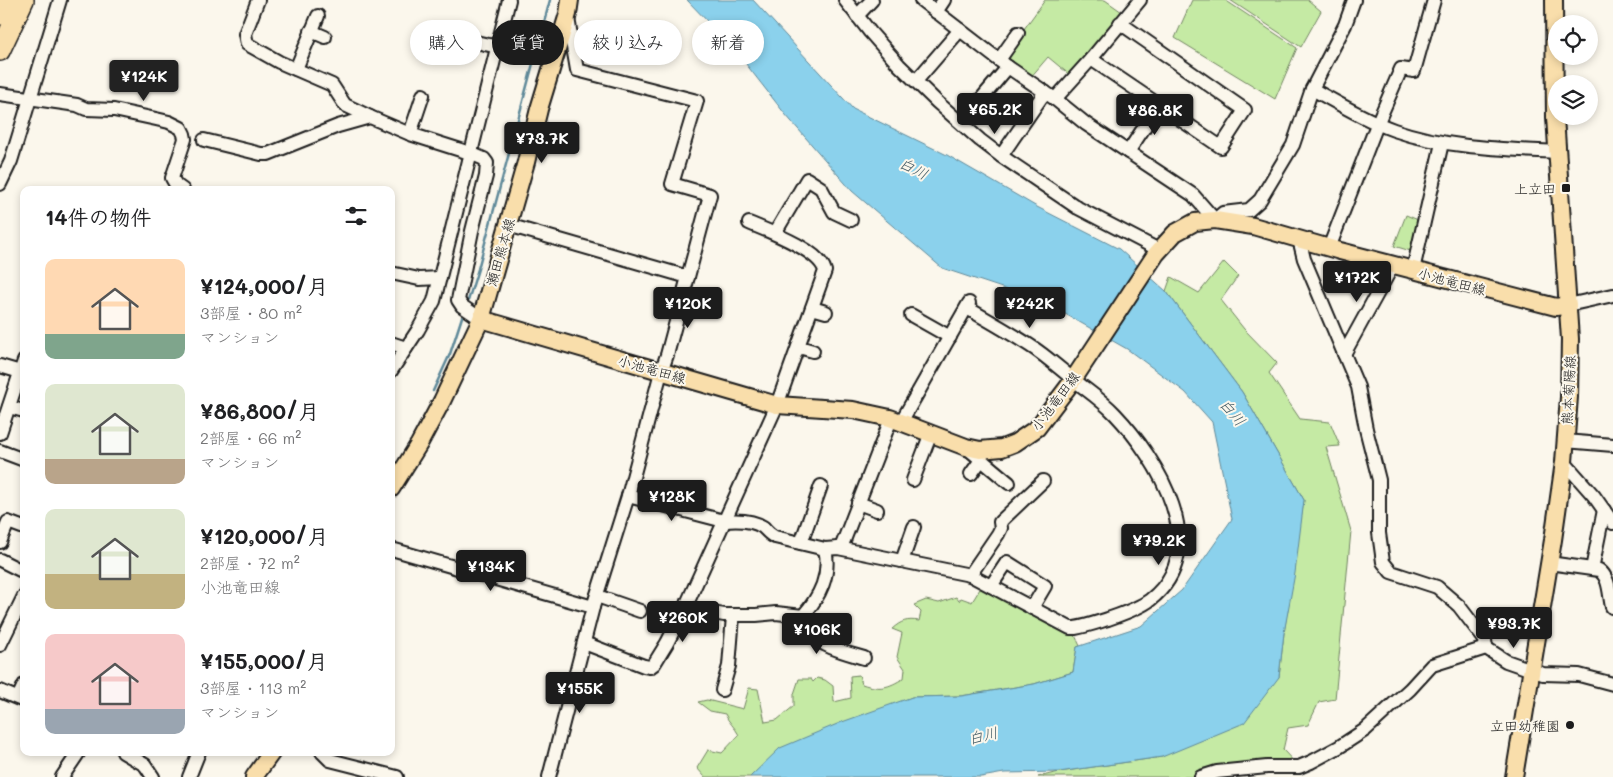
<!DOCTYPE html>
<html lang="ja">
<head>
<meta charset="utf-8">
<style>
  :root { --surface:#fff; --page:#f6f6f6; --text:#202124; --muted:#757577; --accent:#1c1c1c }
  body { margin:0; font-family:Mali,"Klee One",sans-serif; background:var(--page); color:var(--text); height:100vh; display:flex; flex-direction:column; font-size:19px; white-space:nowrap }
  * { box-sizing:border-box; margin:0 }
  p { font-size:16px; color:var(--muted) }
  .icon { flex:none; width:28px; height:28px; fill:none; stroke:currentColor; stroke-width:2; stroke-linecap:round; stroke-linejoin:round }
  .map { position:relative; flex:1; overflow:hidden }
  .details { position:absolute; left:20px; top:186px; width:375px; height:570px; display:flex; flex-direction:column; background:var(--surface); border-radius:10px; box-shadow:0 2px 8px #0003 }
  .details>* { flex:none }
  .hud { position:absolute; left:410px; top:20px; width:475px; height:45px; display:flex; gap:10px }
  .tools { position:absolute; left:1548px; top:15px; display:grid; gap:10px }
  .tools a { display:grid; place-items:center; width:50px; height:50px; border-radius:50%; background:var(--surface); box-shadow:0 2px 8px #0003; font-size:25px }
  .price { position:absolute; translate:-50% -42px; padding:0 11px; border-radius:5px; background:var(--accent); color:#fff; font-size:16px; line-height:32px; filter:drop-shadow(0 1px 2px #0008) }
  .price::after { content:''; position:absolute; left:50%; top:30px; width:15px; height:11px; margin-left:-8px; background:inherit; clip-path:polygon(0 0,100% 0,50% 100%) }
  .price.active { background:#222; color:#fff }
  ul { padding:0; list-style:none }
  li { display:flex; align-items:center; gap:15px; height:125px; padding:0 25px }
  li span { display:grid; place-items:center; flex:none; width:140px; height:100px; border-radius:10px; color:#555 }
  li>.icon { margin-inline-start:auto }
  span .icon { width:60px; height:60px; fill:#fffc; stroke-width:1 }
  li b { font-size:21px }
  h2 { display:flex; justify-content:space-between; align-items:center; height:60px; padding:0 25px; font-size:21px }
  .chip { padding:0 18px; border-radius:22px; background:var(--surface); box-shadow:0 2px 8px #0003; font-size:18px; line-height:45px }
  .chip.active { background:var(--accent); color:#fff }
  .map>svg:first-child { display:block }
</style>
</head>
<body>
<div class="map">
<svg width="1613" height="777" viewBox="0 0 1613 777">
  <rect width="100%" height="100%" fill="#fbf7ec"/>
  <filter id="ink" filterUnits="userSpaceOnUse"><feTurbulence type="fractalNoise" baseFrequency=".02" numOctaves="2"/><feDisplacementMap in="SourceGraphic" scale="10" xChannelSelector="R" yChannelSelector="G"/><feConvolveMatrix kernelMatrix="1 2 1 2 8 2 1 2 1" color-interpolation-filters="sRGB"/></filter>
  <g filter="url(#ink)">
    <!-- green -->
    <g fill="#c5eaa4" stroke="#708360">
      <polygon points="1045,0 1105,0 1122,12 1071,76 1048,57 1030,78 1003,58"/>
      <polygon points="1192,0 1225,0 1297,48 1275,99 1175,38"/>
      <polygon points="1230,0 1308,0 1321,11 1301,47"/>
      <polygon points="1406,215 1423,222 1414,252 1394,246"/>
      <polygon points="1224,262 1238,276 1221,300 1244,329 1277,363 1269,373 1300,419 1330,422 1340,446 1326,447 1351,531 1335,699 1319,702 1308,725 1288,728 1283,750 1299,767 1202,777 1038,777 1059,772 1162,757 1279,677 1284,633 1304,500 1242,392 1166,291 1171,277 1199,293"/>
      <path d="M983 584 1074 633 1080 646 1077 647 1073 672 1034 684 961 696 912 697 757 771 750 777H705L697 768 708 750 722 753 739 735C735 727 728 722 725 714L710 711 698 702 707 700 743 709 749 688 758 689 765 722 777 720 794 706V694L799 679H811L813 682 817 678 825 680 833 686 834 702 851 698 850 676 859 675 862 684C880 690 888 688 904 678L905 669 897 657 902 633 892 629C901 621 907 619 919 621L921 612 914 605 926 600 939 603 956 597 959 601 961 598 972 602Z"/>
    </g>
    <!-- water -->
    <polygon fill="#8bd1ec" stroke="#5f8999" points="687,0 753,0 853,109 947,155 1037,207 1119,249 1166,291 1242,392 1304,500 1295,573 1284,633 1279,677 1244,723 1162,757 1059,772 1004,773 981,777 750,777 780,748 842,722 912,697 961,696 1034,684 1073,672 1077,647 1141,626 1182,590 1232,519 1212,422 1185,392 1127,349 1044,302 942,268 852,191 785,114 735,50"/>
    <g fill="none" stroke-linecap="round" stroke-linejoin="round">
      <!-- stream -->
      <g stroke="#5f8999" stroke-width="2.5">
        <polyline points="468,301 478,269 550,0"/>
        <polyline points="433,391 450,354 462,317"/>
      </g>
      <!-- minor casing -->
      <g stroke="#1c1c1c" stroke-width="16">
        <g id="minor">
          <polyline points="258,0 245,34 247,44 279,62 332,85 345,105 370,117"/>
          <polyline points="845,0 870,32 899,65 937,102 980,140 1001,156 1078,208 1159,250"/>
          <polyline points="921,0 1008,67 1055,99 1086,124 1193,195 1215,220 1223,213 1249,210 1260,200 1293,145 1312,89 1345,25 1354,0"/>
          <polyline points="936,12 944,0"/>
          <polyline points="857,16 872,0"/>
          <polyline points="311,31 325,37"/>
          <polyline points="458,38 498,47"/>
          <polyline points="1091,59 1221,147 1245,110 1120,23"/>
          <polyline points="999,60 1018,33"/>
          <polyline points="296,69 318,16"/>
          <polyline points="916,81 960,30"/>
          <path d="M1312 89C1338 103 1365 120 1394 130 1446 148 1501 149 1556 152"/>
          <polyline points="0,94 77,105 86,109 114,110 156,119 169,122 181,128 184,134 185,139 172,178 176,185 183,190"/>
          <polyline points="1055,99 1091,59 1140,0"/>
          <polyline points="972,110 1008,67"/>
          <polyline points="410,134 423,95"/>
          <polyline points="204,140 261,154 268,154 338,126 370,117 410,134 470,153 484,159 487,163 486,176 472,231 458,300 462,306 481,319"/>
          <polyline points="1128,152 1159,105"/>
          <polyline points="1001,156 1045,92"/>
          <polyline points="0,184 11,161 60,0"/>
          <polyline points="508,225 688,277"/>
          <polyline points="775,233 807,179 821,188 834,212 851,220"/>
          <polyline points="1299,239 1304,259 1358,387 1366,429 1379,480 1379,533 1383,562 1391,572 1437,587 1451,599 1459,606 1485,640 1486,648"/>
          <polyline points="1329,248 1378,122 1401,69 1414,71 1434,0"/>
          <polyline points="1413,270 1442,143"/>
          <polyline points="391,273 419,279 440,278"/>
          <polyline points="1568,305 1613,295"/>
          <polyline points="812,308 826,312"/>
          <path d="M967 308C988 320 1009 332 1029 345 1045 355 1059 368 1074 380 1088 391 1103 401 1115 414 1157 458 1214 550 1150 600 1138 609 1122 614 1108 619 1098 622 1087 626 1075 628H1070L970 575"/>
          <polyline points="911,315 950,337"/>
          <polyline points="391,343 406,348"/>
          <polyline points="799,347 813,351"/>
          <polyline points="1344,354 1393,265"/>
          <polyline points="0,366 24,373"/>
          <polyline points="391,371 418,330 434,301 509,0"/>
          <polyline points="9,407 24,411"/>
          <polyline points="901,422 969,303"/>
          <polyline points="0,433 24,361"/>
          <polyline points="1565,441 1613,445"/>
          <polyline points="966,447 1009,483"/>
          <polyline points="0,451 24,460"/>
          <polyline points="1564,462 1594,496 1613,523"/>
          <polyline points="971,474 981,460"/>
          <polyline points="913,480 931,433"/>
          <path d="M628 496 724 521C735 520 753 520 763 527 767 531 770 535 775 537L825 549 838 548 970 575 998 534 1001 528 1000 522 1043 481"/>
          <polyline points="858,503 877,510"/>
          <polyline points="0,542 8,522 24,528"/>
          <polyline points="801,543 821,486"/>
          <polyline points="841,548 891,419"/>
          <polyline points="391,550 395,550 593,607"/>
          <polyline points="0,560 24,572"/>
          <polyline points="902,561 914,527"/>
          <path d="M1549 563 1599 570C1610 578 1609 594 1612 607"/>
          <polyline points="1592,569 1604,510"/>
          <polyline points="991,586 1007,562 1045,586 1032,608"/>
          <polyline points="597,596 640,611"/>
          <path d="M685 608 724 615H756L776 613 803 616C820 596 831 575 825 549"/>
          <path d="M803 616C805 622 807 629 812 634 823 648 848 653 864 658"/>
          <path d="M584 643 644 666 650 667 654 664 667 643 685 608 777 405 825 271C820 250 768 231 749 223"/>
          <polyline points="0,645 24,596"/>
          <polyline points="722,690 729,666 733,616"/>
          <polyline points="0,691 24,701"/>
          <polyline points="18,698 24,685"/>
          <polyline points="123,752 145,765 153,777"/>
          <polyline points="322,752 330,760 397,777"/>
          <polyline points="62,777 79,752"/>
          <polyline points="189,777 199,752"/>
          <polyline points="549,777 593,607 628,496 661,372 667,355 710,195 672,184 697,101 577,70 568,18"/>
          <polyline points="1201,777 1217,772 1267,767 1299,767 1311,762 1339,747 1365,730 1410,689 1432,665 1486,648 1506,661 1543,674 1579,675 1613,684"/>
        </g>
      </g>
      <!-- major casing -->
      <g stroke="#1c1c1c" stroke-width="20">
        <g id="major">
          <polyline points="481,319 777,405 853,410 890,418 966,447 980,450 1002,448 1015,443 1037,428 1071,383 1156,254 1175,233 1195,222 1215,220 1253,226 1340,251 1556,307 1568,305"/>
          <polyline points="391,489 419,444 442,401 481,319 526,162 539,109 568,14 570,0"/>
          <polyline points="254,777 272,752"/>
          <polyline points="1514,777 1553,540 1564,462 1569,397 1570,339 1555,117 1554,0"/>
        </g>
      </g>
      <!-- highway casing -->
      <g stroke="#1c1c1c" stroke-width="22">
        <g id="highway">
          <polyline points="0,15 7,0"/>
          <polyline points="0,51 24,0"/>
        </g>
      </g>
      <!-- minor -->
      <use href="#minor" stroke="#fbf7ec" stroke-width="12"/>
      <!-- major -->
      <use href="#major" stroke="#f9deab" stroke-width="16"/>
      <!-- highway -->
      <use href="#highway" stroke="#f9deab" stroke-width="19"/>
    </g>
  </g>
  <!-- markers -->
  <g fill="#1c1c1c" stroke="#fbf7ec" stroke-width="2">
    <rect x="1561" y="183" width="10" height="10" rx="2.5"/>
    <circle cx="1570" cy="725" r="5"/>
  </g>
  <g text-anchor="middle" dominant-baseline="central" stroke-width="4" stroke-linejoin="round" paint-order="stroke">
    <!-- poi labels -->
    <g font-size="14" fill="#1c1c1c" stroke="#fbf7ec" text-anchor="end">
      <text x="1556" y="188">上立田</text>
      <text x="1560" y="725">立田幼稚園</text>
    </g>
    <!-- street labels -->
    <g font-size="14" fill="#1c1c1c" stroke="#fbf7ec">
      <text transform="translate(500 252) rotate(-74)">瀬田熊本線</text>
      <text transform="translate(1452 281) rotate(15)">小池竜田線</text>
      <text transform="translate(652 369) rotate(16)">小池竜田線</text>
      <text transform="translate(1568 390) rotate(-87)">熊本菊陽線</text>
      <text transform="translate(1055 401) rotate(-53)">小池竜田線</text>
    </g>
    <!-- water labels -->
    <g font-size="15" font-style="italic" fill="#435b65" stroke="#fbf7ec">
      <text transform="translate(914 168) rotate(27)">白川</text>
      <text transform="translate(1233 412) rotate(49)">白川</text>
      <text transform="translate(983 735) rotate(-13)">白川</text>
    </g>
  </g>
</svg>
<div class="tools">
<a><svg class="icon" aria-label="locate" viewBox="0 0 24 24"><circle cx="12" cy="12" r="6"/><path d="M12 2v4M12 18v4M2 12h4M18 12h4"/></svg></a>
<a><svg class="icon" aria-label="layers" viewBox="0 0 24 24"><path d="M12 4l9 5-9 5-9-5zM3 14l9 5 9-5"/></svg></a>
</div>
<b class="price active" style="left:144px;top:102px">¥124K</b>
<b class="price" style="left:995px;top:135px">¥65.2K</b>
<b class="price" style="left:1155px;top:136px">¥86.8K</b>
<b class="price" style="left:542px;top:164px">¥73.7K</b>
<b class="price" style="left:1357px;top:303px">¥172K</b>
<b class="price" style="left:688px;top:329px">¥120K</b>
<b class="price" style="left:1030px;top:329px">¥242K</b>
<b class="price" style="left:672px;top:522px">¥128K</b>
<b class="price" style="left:1159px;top:566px">¥79.2K</b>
<b class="price" style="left:491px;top:592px">¥134K</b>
<b class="price" style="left:683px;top:643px">¥260K</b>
<b class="price" style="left:1514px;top:649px">¥93.7K</b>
<b class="price" style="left:817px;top:655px">¥106K</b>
<b class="price" style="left:580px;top:714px">¥155K</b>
<div class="hud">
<a class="chip">購入</a>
<a class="chip active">賃貸</a>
<a class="chip">絞り込み</a>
<a class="chip">新着</a>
</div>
<section class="details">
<h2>14件の物件<svg class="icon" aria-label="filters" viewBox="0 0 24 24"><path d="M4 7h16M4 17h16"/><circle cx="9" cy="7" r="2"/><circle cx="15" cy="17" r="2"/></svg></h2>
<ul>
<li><span style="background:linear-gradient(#ffd9b3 75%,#7fa58c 0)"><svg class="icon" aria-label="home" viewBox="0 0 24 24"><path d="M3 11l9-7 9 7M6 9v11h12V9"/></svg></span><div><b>¥124,000/月</b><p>3部屋 · 80 m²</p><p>マンション</p></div></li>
<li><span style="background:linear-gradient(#dfe7d0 75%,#b9a48a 0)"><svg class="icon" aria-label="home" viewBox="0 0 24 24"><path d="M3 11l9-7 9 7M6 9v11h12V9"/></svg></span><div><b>¥86,800/月</b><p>2部屋 · 66 m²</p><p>マンション</p></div></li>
<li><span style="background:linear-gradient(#dfe7d0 65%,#c2b280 0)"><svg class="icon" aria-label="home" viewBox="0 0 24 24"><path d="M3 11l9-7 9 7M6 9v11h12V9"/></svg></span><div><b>¥120,000/月</b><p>2部屋 · 72 m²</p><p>小池竜田線</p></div></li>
<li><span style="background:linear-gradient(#f6c9c9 75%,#9aa5b1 0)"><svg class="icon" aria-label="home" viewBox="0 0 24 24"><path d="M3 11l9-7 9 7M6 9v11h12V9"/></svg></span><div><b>¥155,000/月</b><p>3部屋 · 113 m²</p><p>マンション</p></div></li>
</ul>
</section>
</div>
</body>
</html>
